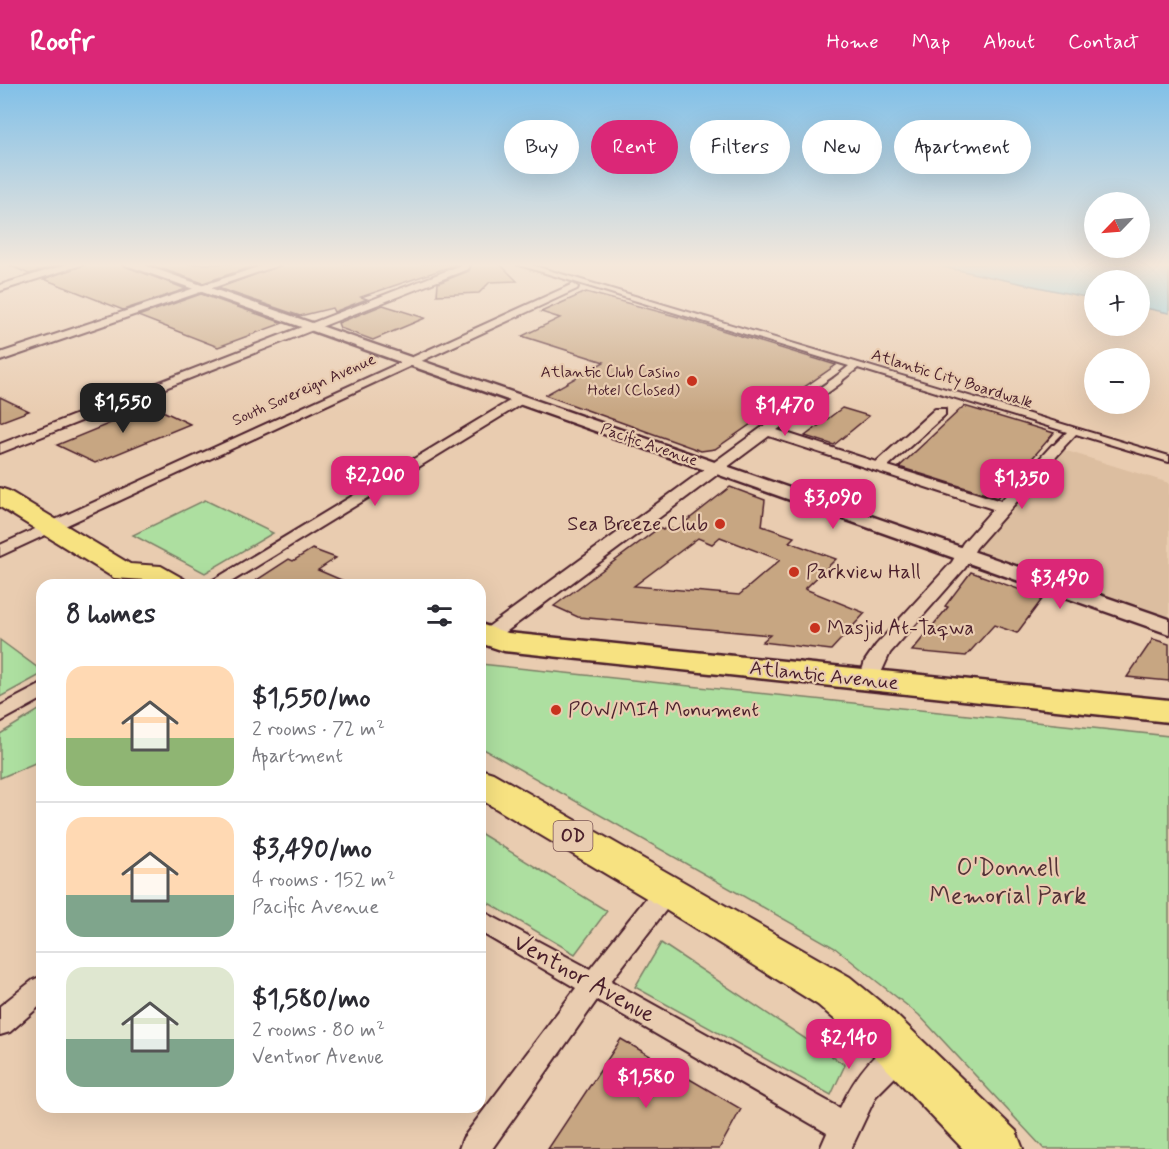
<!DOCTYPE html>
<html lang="en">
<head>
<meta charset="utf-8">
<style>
  :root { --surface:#fff; --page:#f2f2f3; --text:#2b2b33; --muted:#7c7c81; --line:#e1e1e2; --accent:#db2777 }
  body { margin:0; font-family:Mynerve,sans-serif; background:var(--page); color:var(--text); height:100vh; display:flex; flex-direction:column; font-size:22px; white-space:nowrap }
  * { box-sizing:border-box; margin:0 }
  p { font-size:20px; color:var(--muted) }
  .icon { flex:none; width:33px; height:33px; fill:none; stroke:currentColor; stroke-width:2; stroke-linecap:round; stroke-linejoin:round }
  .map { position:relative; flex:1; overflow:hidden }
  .panel { position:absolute; left:36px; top:495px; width:450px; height:534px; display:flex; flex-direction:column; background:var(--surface); border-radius:18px; box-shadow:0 6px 24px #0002 }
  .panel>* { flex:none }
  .banner { position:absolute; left:504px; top:36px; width:570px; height:54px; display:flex; gap:12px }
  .needle { width:39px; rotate:245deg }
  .controls { position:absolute; left:1084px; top:108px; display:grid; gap:12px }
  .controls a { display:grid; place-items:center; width:66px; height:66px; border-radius:50%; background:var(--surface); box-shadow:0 6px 24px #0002; font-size:30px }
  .price { position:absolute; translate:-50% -51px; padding:0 14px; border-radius:12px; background:var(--accent); color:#fff; font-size:20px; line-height:39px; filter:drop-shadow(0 2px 3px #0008) }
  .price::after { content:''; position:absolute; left:50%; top:36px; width:18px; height:14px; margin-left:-9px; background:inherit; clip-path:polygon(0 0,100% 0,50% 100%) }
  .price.current { background:#222; color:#fff }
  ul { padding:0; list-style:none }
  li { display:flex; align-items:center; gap:18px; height:150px; padding:0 30px }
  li+li { border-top:2px solid var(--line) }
  li span { display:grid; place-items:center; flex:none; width:168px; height:120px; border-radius:18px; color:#555 }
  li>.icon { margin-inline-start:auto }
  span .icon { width:72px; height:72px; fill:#fffc; stroke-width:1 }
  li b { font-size:26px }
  h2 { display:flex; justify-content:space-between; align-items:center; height:72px; padding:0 30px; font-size:26px }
  .pill { padding:0 21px; border-radius:27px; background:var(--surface); box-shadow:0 6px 24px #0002; font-size:21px; line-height:54px }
  .pill.current { background:var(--accent); color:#fff }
  header { display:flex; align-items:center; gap:36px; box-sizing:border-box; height:84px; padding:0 30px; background:var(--accent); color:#fff }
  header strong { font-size:28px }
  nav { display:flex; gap:33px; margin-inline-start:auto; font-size:21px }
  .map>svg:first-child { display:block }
</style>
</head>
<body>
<header>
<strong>Roofr</strong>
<nav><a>Home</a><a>Map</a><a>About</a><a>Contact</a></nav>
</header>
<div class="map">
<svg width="1169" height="1065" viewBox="0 0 1169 1065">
  <rect width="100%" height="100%" fill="#e9ccb0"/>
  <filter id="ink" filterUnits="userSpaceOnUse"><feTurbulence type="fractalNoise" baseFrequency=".0167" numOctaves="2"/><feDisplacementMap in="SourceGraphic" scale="12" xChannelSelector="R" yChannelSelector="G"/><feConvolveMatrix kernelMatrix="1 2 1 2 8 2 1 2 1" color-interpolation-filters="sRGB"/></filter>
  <g filter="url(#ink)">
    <!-- built -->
    <polygon fill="#dcbea0" points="1057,364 1169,399 1169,543 964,472"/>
    <!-- green -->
    <g fill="#addfa0" stroke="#7c7f66" stroke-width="1.5">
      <polygon points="205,416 273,449 205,489 133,451"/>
      <polygon points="0,556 42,587 42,590 0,613"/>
      <polygon points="480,580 1169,652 1169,1065 1044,1065 919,931 835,864 480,663"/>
      <polygon points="42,624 42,676 0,694 0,650"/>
      <polygon points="480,749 607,827 575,870 480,814"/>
      <polygon points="661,859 845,981 831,1011 635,903"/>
    </g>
    <!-- water -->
    <polygon fill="#88d3e8" stroke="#6f8b9c" stroke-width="1.5" points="929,180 1169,180 1169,229 1140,223 1140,196 1095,196 1095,215"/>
    <!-- building -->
    <g fill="#c7a682" stroke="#4a1f2b" stroke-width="1.5" fill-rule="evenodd">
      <polygon points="7,180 60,180 29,190"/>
      <polygon points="86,180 121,180 186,205 123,226 44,195"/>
      <polygon points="148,180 260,180 203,199"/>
      <polygon points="284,180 458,180 361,213 367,215 334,228 332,224 300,232 218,204"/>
      <polygon points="468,180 500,180 517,197 490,198 479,209 437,211 438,199 469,187 471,182"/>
      <polygon points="586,208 679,233 836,281 715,365 701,367 545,311 604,278 522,252 560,234 541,228"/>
      <polygon points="201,210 283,239 218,263 138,232"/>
      <polygon points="383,221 425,234 373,256 340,244 338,239"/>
      <polygon points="0,313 29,327 0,338"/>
      <polygon points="152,322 190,340 95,379 57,361"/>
      <polygon points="964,322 1054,349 998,414 899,383"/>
      <polygon points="842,324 869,332 834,361 805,352"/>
      <path d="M730 403 765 416 762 442 794 453 789 458 836 475 805 505 865 529 831 566 762 558 770 551 578 533 554 522 659 444 663 446 666 443 675 446ZM720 453 780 476 739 511 634 502 698 454 712 460Z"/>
      <polygon points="312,465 336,474 318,486 353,501 249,501 289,475 293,477"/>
      <polygon points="971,488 1043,514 1017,549 994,541 966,572 912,567 948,523 945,522"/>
      <polygon points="1153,555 1169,560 1169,597 1127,593"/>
      <polygon points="621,955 741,1025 719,1065 548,1065"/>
    </g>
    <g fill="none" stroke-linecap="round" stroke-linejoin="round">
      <!-- pedestrian casing -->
      <g stroke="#4a1f2b" stroke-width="4">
        <polygon id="pedestrian" points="516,180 528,180 1169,372 1169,378 1076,350 1061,366 1053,366 1053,362 1067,348 858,284 840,298 834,298 834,294 849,282"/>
      </g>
      <!-- minor casing -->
      <g stroke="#4a1f2b" stroke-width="4">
        <g id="minor">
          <polygon points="68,180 84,180 0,207 0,201"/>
          <polygon points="267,180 282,180 0,277 0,269"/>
          <polygon points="464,180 469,183 468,185 0,369 0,360"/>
          <polygon points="573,200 578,203 577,205 0,472 0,461"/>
          <polygon points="837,292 843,296 841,299 777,346 876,378 935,325 945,325 945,331 888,382 1001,417 1052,361 1062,361 1064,364 976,464 965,484 890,569 876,600 862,600 859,596 865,577 876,561 952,478 963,459 993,425 769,352 495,556 481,556 481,548 761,344"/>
          <polygon points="518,312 523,313 523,319 226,501 205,501"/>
          <polygon points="42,600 42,615 0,638 0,622"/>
          <path d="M667 796 676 799 679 806 676 813 611 897 840 1024C853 997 872 966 902 954L912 958 916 967 912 976 876 1012 851 1065H820L827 1049 597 916 492 1065H459L463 1054 576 904 480 848V826L590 885 658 799Z"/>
          <polygon points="42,892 42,920 10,948 0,951 0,922 33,896"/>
        </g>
      </g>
      <!-- tertiary casing -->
      <g stroke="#4a1f2b" stroke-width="5">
        <polygon id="tertiary" points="123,180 141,180 1169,535 1169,550"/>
      </g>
      <!-- primary casing -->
      <g stroke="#4a1f2b" stroke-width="5">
        <polygon id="primary" points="480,540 508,549 1169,616 1169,638 504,567 480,559"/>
      </g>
      <!-- trunk casing -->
      <g stroke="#4a1f2b" stroke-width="4">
        <g id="trunk">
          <polygon points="0,404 9,407 130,480 161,482 184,495 188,501 153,501 145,496 114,494 0,423"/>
          <polygon points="480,685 493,689 850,893 895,930 1016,1047 1023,1065 963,1065 863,960 818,921 653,818 480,715"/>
        </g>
      </g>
      <!-- pedestrian -->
      <use href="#pedestrian" fill="#e9ccb0" fill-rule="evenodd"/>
      <!-- minor -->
      <use href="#minor" fill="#e9ccb0" fill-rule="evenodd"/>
      <!-- tertiary -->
      <use href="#tertiary" fill="#e9ccb0" fill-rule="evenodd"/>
      <!-- primary -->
      <use href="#primary" fill="#f7e281" fill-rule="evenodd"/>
      <!-- trunk -->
      <use href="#trunk" fill="#f7e281" fill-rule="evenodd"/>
    </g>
  </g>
  <!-- sky -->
  <linearGradient id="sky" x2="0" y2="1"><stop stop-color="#81c0e8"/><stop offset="0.55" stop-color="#f5e8db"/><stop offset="1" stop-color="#f5e8db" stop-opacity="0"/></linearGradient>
  <rect width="1169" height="329" fill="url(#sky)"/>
  <!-- markers -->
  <g fill="#c8321e" stroke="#e9ccb0" stroke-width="2">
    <circle cx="692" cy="297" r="6"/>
    <circle cx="720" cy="440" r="6"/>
    <circle cx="794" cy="488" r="6"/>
    <circle cx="815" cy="544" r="6"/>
    <circle cx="556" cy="626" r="6"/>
  </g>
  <g text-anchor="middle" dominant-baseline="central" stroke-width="4.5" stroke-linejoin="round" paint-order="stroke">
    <!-- far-poi labels -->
    <g font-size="16" fill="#4a1f2b" stroke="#e9ccb0" text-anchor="end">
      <text x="680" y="288">Atlantic Club Casino<tspan x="680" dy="18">Hotel (Closed)</tspan></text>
    </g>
    <!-- far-street labels -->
    <g font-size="16" fill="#4a1f2b" stroke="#e9ccb0">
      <text transform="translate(952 295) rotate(17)">Atlantic City Boardwalk</text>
      <text transform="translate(304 306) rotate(-24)">South Sovereign Avenue</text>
      <text transform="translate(649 361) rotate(19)">Pacific Avenue</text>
    </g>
    <!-- shield labels -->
    <rect fill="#e9ccb0" stroke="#7a5353" stroke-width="1.5" x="553.5" y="737" width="39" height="30" rx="4.5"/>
    <g font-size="18" font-weight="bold" fill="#4a1f2b">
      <text x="573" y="752">OD</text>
    </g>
    <!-- poi labels -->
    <g font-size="20" fill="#4a1f2b" stroke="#e9ccb0" text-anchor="start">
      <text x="708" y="440" text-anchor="end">Sea Breeze Club</text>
      <text x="806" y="488">Parkview Hall</text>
      <text x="827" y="544">Masjid At-Taqwa</text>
      <text x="568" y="626">POW/MIA Monument</text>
    </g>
    <!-- street labels -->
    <g font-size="20" fill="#4a1f2b" stroke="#e9ccb0">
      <text transform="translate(824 592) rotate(6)">Atlantic Avenue</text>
    </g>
    <!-- near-park labels -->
    <g font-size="24" fill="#543237" stroke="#e9ccb0">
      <text x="1008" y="784">O'Donnell<tspan x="1008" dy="28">Memorial Park</tspan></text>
    </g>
    <!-- near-street labels -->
    <g font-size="24" fill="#4a1f2b" stroke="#e9ccb0">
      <text transform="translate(584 895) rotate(29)">Ventnor Avenue</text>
    </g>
  </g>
</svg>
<div class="controls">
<a><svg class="needle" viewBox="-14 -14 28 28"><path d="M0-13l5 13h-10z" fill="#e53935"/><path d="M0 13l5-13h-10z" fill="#7c7c81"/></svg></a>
<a>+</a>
<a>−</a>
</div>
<b class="price current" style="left:123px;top:350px">$1,550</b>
<b class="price" style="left:785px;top:353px">$1,470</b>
<b class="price" style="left:375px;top:423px">$2,200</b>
<b class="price" style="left:1022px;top:426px">$1,350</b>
<b class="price" style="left:833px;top:446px">$3,090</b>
<b class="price" style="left:1060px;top:526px">$3,490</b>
<b class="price" style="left:849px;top:986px">$2,140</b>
<b class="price" style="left:646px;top:1025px">$1,580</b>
<div class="banner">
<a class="pill">Buy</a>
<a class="pill current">Rent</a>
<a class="pill">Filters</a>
<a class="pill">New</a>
<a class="pill">Apartment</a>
</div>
<section class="panel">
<h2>8 homes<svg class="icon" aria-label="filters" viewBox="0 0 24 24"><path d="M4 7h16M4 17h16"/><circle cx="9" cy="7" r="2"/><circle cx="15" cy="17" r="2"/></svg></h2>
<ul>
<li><span style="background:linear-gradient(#ffd9b3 60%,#8fb573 0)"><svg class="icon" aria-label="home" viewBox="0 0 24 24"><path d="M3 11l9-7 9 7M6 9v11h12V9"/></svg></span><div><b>$1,550/mo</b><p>2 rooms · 72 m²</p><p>Apartment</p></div></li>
<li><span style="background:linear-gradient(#ffd9b3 65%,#7fa58c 0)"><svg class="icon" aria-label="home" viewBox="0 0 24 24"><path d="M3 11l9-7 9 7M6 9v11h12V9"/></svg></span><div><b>$3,490/mo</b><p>4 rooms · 152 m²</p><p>Pacific Avenue</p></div></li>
<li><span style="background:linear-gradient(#dfe7d0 60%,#7fa58c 0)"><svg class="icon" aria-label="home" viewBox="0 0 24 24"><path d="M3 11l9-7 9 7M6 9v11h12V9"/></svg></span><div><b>$1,580/mo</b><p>2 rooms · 80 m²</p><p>Ventnor Avenue</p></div></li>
</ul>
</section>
</div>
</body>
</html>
